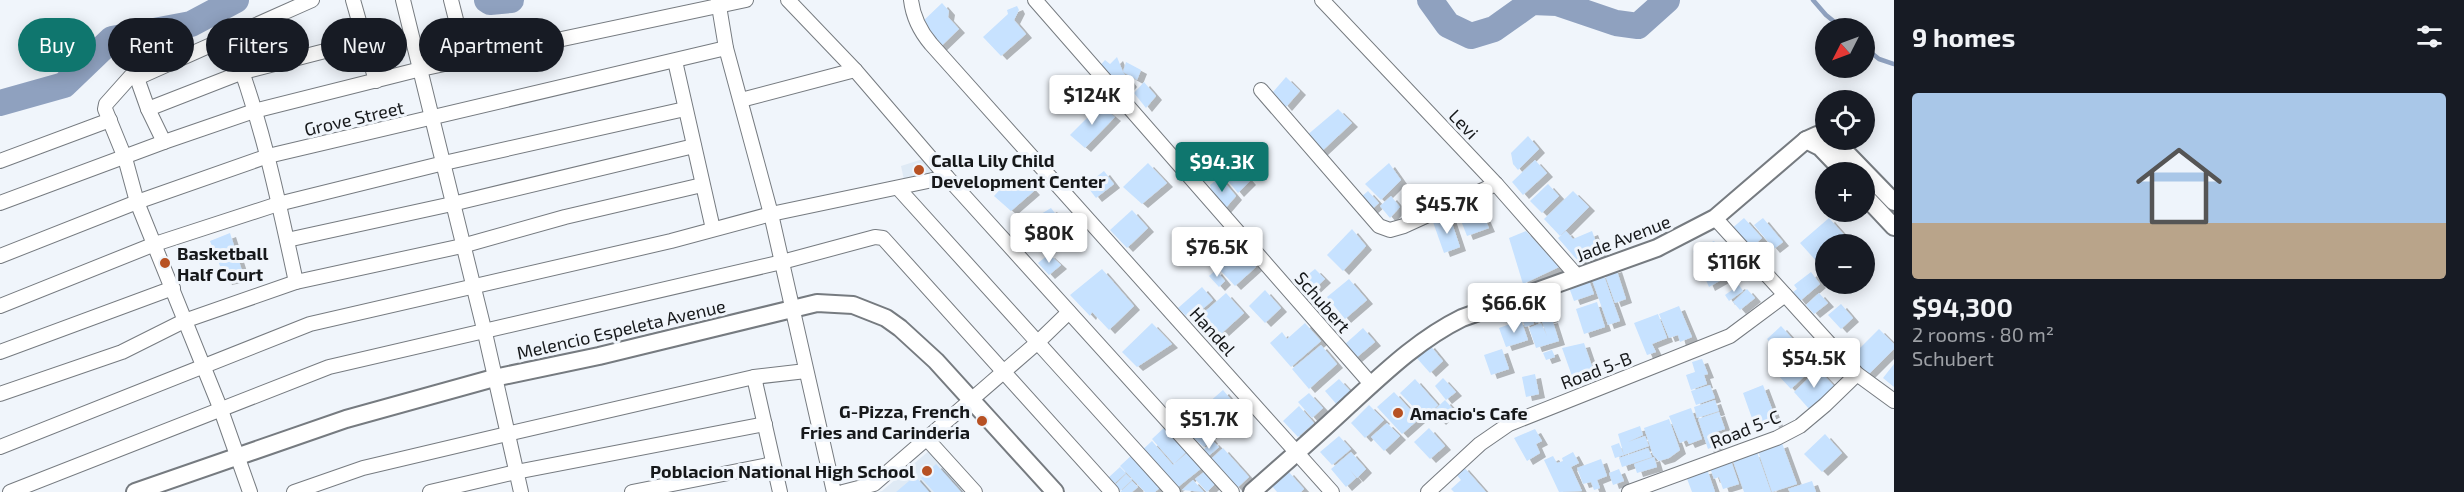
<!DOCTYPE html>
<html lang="en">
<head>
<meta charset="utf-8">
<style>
  :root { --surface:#171b24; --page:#20242c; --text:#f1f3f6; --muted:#9ea1a6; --line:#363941; --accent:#0f766e }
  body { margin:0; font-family:"Exo 2",sans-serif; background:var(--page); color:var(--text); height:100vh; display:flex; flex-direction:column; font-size:22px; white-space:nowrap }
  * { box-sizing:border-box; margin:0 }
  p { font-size:20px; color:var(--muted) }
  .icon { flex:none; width:33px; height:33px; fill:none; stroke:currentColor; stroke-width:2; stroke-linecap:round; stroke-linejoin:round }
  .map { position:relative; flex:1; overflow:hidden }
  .panel { display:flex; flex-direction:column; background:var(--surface); width:570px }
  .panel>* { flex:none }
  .top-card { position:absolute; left:18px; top:18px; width:570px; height:54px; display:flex; gap:12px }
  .needle { width:39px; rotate:228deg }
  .buttons { position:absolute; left:1815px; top:18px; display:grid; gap:12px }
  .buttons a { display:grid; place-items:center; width:60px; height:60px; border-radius:50%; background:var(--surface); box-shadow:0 3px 15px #0003; font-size:30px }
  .price { position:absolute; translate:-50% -51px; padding:0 14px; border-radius:6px; background:#fff; color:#222; font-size:20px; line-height:39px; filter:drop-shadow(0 2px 3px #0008) }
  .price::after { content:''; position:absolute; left:50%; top:36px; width:18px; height:14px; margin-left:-9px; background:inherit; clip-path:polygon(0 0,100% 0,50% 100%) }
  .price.active { background:var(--accent); color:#fff }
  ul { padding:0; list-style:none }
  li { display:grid; align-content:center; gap:12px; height:318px; padding:0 18px }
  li+li { border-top:2px solid var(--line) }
  li span { display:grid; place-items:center; height:186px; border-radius:6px; color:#555 }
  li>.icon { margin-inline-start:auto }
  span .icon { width:108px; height:108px; fill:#fffc; stroke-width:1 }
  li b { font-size:26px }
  h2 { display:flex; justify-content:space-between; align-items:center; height:72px; padding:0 18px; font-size:26px }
  .chip { padding:0 21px; border-radius:27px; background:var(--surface); box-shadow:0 3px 15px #0003; font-size:21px; line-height:54px }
  .chip.active { background:var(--accent); color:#fff }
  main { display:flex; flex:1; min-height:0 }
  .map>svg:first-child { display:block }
</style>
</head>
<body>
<main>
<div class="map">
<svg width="1894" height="492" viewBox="0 0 1894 492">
  <defs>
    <filter id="shadow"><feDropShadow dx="6" dy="4" stdDeviation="0" flood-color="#0004"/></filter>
  </defs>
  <rect width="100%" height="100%" fill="#f0f5fb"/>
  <!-- built -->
  <g fill="#dfeaf5">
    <polygon points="926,158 939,174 904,180 901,166"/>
    <polygon points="930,450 967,492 878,492 882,491"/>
  </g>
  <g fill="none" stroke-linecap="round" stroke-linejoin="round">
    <!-- stream -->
    <g stroke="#8fa1bf" stroke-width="4.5">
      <polyline points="1813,0 1826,15 1842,28"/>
      <polyline points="1864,47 1879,59 1894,64"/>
    </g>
    <!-- river -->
    <g stroke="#8fa1bf" stroke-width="26">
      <polyline points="487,0 490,2 511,0"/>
      <polyline points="1430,0 1448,25 1471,36 1494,29 1532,2 1557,3 1616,23 1638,26 1667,0"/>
      <polyline points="0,103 64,85 112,39 191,24 236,0"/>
    </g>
  </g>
  <!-- building -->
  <g fill="#c7e2ff" filter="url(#shadow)">
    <polygon points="942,3 949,11 948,17 959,29 934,53 921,23"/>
    <polygon points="1017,6 1019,10 1014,20 1026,34 1001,56 983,37 1008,14 1007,10"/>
    <polygon points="1117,57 1123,72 1131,83 1123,92 1097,69 1105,60 1110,64"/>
    <polygon points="1126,62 1141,70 1137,80 1123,72"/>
    <polygon points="1286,77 1300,91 1286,107 1273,92"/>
    <polygon points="1144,82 1156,96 1146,108 1134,93"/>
    <polygon points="1100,105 1115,117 1085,148 1070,135"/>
    <polygon points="1338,109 1352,123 1321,152 1306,136"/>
    <polygon points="1528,136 1539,149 1518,170 1513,164 1511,153"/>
    <polygon points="1535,160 1547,173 1523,195 1512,182"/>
    <polygon points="1148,163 1167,183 1142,204 1123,187"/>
    <polygon points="1389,163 1401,180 1381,200 1365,184"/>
    <polygon points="1236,165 1250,181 1238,193 1223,175"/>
    <polygon points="1104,171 1114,184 1096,198 1086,185"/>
    <polygon points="1220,177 1236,196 1224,210 1214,201 1210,185"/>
    <polygon points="1023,179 1034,191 1011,211 994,196 1007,182 1013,188"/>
    <polygon points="1548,184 1559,196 1542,213 1530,201"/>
    <polygon points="1368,191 1379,203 1370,211 1360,198"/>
    <polygon points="1573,191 1589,207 1560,236 1544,219"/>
    <polygon points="1391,196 1400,207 1390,218 1380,206"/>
    <polygon points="1479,205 1489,228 1467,236 1458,213"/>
    <polygon points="1051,208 1058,217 1049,225 1041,214"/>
    <polygon points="1132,210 1148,228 1127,248 1110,230"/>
    <polygon points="1450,217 1460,247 1444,253 1433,222"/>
    <polygon points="1744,218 1762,238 1749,250 1730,230"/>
    <polygon points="1763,218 1783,242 1774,249 1754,225"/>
    <polygon points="1829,218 1847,238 1840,244 1826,244 1826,257 1818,263 1800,243"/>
    <polygon points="1352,229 1366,246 1343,271 1327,255"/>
    <polygon points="1526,231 1559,267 1523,284 1509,238"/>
    <polygon points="1566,231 1573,239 1592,231 1600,253 1578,261 1558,238"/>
    <polygon points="230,233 244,277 226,281 210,241"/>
    <polygon points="1714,241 1737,271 1709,287 1693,251"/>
    <polygon points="1241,250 1256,267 1235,286 1219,269"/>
    <polygon points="1049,254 1061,265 1049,275 1038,263"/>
    <polygon points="1616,268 1626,299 1615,303 1604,272"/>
    <polygon points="1102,269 1134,306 1109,330 1092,312 1090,316 1070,295"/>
    <polygon points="1315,269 1325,279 1310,293 1301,280"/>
    <polygon points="1216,270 1225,281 1219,287 1209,276"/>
    <polygon points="1811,272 1820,284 1800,301 1793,292 1797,289 1794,285"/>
    <polygon points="1603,273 1620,321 1608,325 1591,277"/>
    <polygon points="1587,275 1594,294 1574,301 1567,282"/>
    <polygon points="1349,279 1367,300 1345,319 1327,297"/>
    <polygon points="1739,285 1743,291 1729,301 1725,295"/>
    <polygon points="1202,287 1213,300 1190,320 1178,308"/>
    <polygon points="1747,289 1755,298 1740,310 1733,302"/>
    <polygon points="1265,290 1281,308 1265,323 1249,306"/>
    <polygon points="1226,293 1244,313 1211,343 1193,322"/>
    <polygon points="1819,293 1828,303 1814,314 1806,305"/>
    <polygon points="1545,298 1552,318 1536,323 1529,303"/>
    <polygon points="1597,302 1605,327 1584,334 1576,309"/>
    <polygon points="1527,303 1534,324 1525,327 1518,306"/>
    <polygon points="1841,304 1853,318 1841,329 1828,315"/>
    <polygon points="1679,306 1692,337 1680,342 1678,335 1669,338 1659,314"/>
    <polygon points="1658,314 1667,338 1652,344 1656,352 1647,355 1634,323"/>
    <polygon points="1552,319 1559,341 1536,348 1529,328 1541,323 1547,336 1542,322"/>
    <polygon points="1521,320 1528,340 1506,347 1499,328"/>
    <polygon points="1152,323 1172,344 1137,367 1122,352"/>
    <polygon points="1305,323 1321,341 1291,367 1270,343 1282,332 1287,339"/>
    <polygon points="1781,326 1799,346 1785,359 1767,339"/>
    <polygon points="1363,328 1375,342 1356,358 1344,345"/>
    <polygon points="1879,329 1894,344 1894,349 1868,375 1850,358"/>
    <polygon points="1584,343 1594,372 1573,379 1562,348"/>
    <polygon points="1429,344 1443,361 1430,373 1415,356"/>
    <polygon points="1321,345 1337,364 1309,389 1292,369"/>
    <polygon points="1502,349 1509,369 1491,375 1484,355"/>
    <polygon points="1552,350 1555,357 1546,360 1543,353"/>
    <polygon points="1799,351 1814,367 1791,389 1776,373"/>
    <polygon points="1702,359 1708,374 1704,375 1707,384 1691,390 1686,375 1695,372 1692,362"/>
    <polygon points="1894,364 1894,387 1883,378"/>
    <polygon points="1818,369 1834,386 1810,410 1794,392"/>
    <polygon points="1535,374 1539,394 1526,397 1522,377"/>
    <polygon points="1443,378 1456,392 1446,400 1435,386"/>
    <polygon points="1339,379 1352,393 1338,406 1325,391"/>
    <polygon points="1415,379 1438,405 1424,418 1400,393"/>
    <polygon points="1710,385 1715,398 1696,405 1691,391"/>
    <polygon points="1763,385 1777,422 1773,424 1771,418 1754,424 1743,393"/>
    <polygon points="1223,390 1239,409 1210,435 1195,418 1181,432 1176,426 1179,423 1174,417 1186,406 1193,416"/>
    <polygon points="1394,392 1419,419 1402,434 1377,407"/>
    <polygon points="1309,393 1323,408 1312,418 1298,402"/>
    <polygon points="1445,400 1453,409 1440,421 1432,412"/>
    <polygon points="1715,400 1719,411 1697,418 1694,407"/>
    <polygon points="1369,405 1384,420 1365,438 1351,423"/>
    <polygon points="1299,406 1314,423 1298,437 1283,421"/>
    <polygon points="1691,408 1702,439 1689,444 1687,440 1680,443 1669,416"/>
    <polygon points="1719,412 1725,429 1713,433 1717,445 1708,449 1698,419"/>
    <polygon points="1669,419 1680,450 1669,458 1659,461 1653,455 1644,428"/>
    <polygon points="1195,420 1205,432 1200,437 1206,432 1212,440 1204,447 1184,430"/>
    <polygon points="1387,423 1400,436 1384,451 1371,437"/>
    <polygon points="1166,426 1188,450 1174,464 1152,439"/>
    <polygon points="1640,426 1643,435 1628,442 1645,436 1649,446 1624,455 1618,434"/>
    <polygon points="1429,428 1445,446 1430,459 1414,442"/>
    <polygon points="1535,429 1542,441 1536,444 1540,453 1527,461 1514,438"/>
    <polygon points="1825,434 1842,453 1822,472 1804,454"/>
    <polygon points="1339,436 1351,449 1332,465 1320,452"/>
    <polygon points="1152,441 1173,465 1189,451 1203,467 1173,491 1139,453"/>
    <polygon points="1213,441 1219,447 1204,460 1199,454"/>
    <polygon points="1619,443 1624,455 1615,458 1611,446"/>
    <polygon points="1782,443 1797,484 1772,492 1758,451"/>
    <polygon points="1223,448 1249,477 1237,488 1211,459"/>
    <polygon points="1648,448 1652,457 1622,467 1619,458"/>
    <polygon points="1351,452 1366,469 1357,478 1350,470 1356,478 1346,487 1331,469"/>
    <polygon points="1573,452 1579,463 1571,467 1582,491 1559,492 1544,460 1553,456 1557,463 1563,461 1562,458"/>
    <polygon points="1757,452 1771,492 1744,492 1733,461"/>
    <polygon points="1134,453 1152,473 1147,478 1153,474 1163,485 1155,492 1145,492 1120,466"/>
    <polygon points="1654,457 1657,467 1637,473 1634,464"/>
    <polygon points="1730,458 1739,484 1723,489 1719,477 1714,479 1709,465"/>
    <polygon points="1601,459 1607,476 1597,480 1600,488 1594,490 1591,482 1583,484 1577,468"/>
    <polygon points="936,464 961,492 934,492 921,478"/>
    <polygon points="1463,466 1486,492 1454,492 1451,489 1461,480 1455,473"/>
    <polygon points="1120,467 1126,473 1114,484 1108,478"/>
    <polygon points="1619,469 1624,481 1613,485 1609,473"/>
    <polygon points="1707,469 1715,492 1692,492 1686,476"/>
    <polygon points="1288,471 1304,489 1301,492 1277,492 1272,486"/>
    <polygon points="1204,472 1215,484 1207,492 1195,479"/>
    <polygon points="1126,474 1132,480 1120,491 1115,485"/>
    <polygon points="915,476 929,492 896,492"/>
    <polygon points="1193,480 1204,492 1182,490"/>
    <polygon points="1132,481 1138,487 1132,492 1120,492"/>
    <polygon points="1812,481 1816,492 1790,492 1788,489"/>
  </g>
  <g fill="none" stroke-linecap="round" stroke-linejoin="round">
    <!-- minor casing -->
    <g stroke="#767b80" stroke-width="16">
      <g id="minor">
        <polyline points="353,0 376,81"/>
        <polyline points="403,0 485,333 521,492"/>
        <polyline points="451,0 466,59"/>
        <polyline points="718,0 726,48 771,214 834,492"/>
        <polyline points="788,0 855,70 947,177 1232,492"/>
        <path d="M911 0C913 17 920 31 931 44L1332 492"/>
        <polyline points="1035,0 1371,384"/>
        <polyline points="1322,0 1496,184 1577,276"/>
        <path d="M229 37C261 116 278 199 296 282"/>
        <polyline points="675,61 713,229"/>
        <polyline points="137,78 148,109 164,142"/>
        <polyline points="1261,90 1379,226 1390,230 1404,226 1496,184"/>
        <polyline points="741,100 855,70"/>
        <polyline points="148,109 243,72 364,41"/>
        <polyline points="0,161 110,120"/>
        <polyline points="898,188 1173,492"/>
        <polyline points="0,203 164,142 254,111 421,69 746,0"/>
        <polyline points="1715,218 1857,374 1894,401"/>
        <polyline points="287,240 452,204 694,146"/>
        <polyline points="0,256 137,202 268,156 726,48"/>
        <polyline points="0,306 155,244 278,204 444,163 685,109"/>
        <polyline points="0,352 173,288"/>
        <polyline points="754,377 780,492"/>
        <polyline points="0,394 122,352 184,321 296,282 462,246 565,217 702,185"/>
        <polyline points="927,439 975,492"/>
        <polyline points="0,447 310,324 671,241 771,214 947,177"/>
        <polyline points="10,492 329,367 782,262 875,237 883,238 1112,492"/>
        <polyline points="250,492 221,410 137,202 125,158 105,109 106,104 131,76 137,78 312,0"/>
        <polyline points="294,492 363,468 507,434 754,377 806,371"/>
        <polyline points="430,492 516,472 765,424"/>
        <polyline points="632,492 773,464"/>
        <polyline points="843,492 874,484 1038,342 1069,312"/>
        <polyline points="1428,492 1480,444 1509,424 1730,336 1785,295"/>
        <polyline points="1629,492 1777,438 1800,426 1825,405 1857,374"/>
      </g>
    </g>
    <!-- tertiary casing -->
    <g stroke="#767b80" stroke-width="20">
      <g id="tertiary">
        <polyline points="1806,140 1820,147 1844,172"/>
        <polyline points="1834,140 1894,202"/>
        <polyline points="1864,195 1894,227"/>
        <polyline points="135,492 346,419 494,378 599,356 817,303 853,305 886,318 900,328 936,361 1055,492"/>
        <path d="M1252 492C1285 463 1317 435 1349 405 1384 373 1419 339 1462 318L1657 248 1715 218 1806 140 1817 135 1826 136"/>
      </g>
    </g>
    <!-- minor -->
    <use href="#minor" stroke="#fff" stroke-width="14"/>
    <!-- tertiary -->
    <use href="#tertiary" stroke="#fff" stroke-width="16"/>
  </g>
  <!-- markers -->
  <g fill="#b75123" stroke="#f0f5fb" stroke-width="2">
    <circle cx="919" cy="170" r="6"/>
    <circle cx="165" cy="263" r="6"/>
    <circle cx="1398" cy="413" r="6"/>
    <circle cx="982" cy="421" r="6"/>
    <circle cx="927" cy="471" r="6"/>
  </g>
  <g text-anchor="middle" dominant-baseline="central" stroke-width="6" stroke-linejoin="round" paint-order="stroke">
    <!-- street labels -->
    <g font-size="18" fill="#16181a" stroke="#f0f5fb">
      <text transform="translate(354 118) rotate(-13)">Grove Street</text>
      <text transform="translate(1464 124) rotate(46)">Levi</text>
      <text transform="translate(1623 238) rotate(-21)">Jade Avenue</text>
      <text transform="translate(1323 302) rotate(49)">Schubert</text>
      <text transform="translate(621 329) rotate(-13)">Melencio Espeleta Avenue</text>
      <text transform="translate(1213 331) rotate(48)">Handel</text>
      <text transform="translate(1596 370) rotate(-21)">Road 5-B</text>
      <text transform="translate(1745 429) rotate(-22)">Road 5-C</text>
    </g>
    <!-- poi labels -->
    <g font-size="18" font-weight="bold" fill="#16181a" stroke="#f0f5fb" text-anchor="start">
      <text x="931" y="160">Calla Lily Child<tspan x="931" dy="21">Development Center</tspan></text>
      <text x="177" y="253">Basketball<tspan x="177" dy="21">Half Court</tspan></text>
      <text x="970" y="411" text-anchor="end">G-Pizza, French<tspan x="970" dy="21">Fries and Carinderia</tspan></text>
      <text x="1410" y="413">Amacio's Cafe</text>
      <text x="915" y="471" text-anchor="end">Poblacion National High School</text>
    </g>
  </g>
</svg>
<div class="buttons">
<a><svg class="needle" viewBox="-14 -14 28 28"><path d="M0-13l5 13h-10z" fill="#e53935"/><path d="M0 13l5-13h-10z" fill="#9ea1a6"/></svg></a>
<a><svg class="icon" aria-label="locate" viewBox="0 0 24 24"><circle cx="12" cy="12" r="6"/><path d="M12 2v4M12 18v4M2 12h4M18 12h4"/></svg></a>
<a>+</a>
<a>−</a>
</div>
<b class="price" style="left:1092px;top:126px">$124K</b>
<b class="price active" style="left:1222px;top:193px">$94.3K</b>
<b class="price" style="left:1447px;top:235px">$45.7K</b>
<b class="price" style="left:1049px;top:264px">$80K</b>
<b class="price" style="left:1217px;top:278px">$76.5K</b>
<b class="price" style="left:1734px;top:293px">$116K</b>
<b class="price" style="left:1514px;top:334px">$66.6K</b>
<b class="price" style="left:1814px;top:389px">$54.5K</b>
<b class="price" style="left:1209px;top:450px">$51.7K</b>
<div class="top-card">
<a class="chip active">Buy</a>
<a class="chip">Rent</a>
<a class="chip">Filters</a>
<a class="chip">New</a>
<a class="chip">Apartment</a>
</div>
</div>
<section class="panel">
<h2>9 homes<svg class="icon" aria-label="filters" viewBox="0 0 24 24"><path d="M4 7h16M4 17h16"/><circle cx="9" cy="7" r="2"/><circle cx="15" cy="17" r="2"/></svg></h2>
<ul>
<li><span style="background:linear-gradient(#a9c7e8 70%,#b9a48a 0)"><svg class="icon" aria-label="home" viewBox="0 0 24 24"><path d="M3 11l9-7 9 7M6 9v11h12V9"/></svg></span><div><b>$94,300</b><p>2 rooms · 80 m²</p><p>Schubert</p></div></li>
</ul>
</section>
</main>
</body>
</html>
